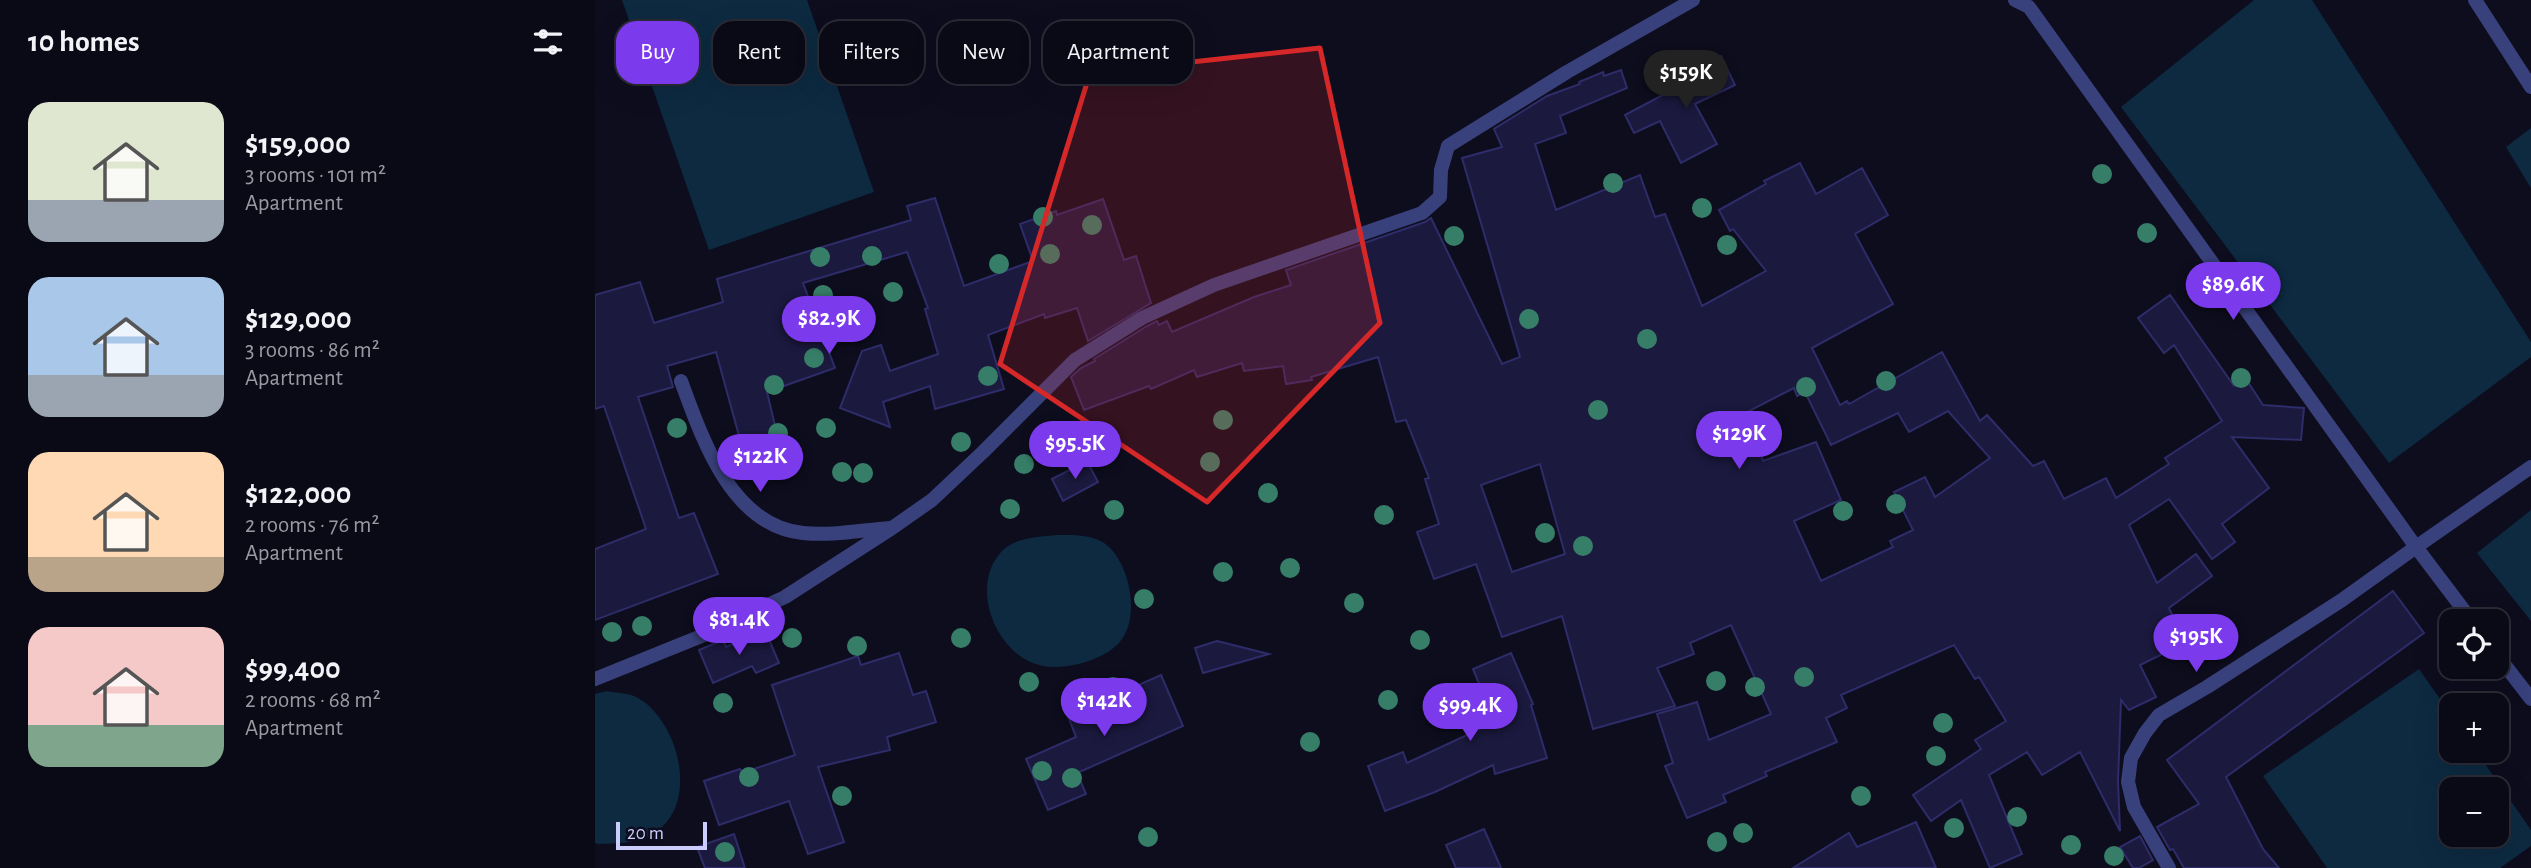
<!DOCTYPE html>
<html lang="en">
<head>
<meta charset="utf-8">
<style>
  :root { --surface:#0a0a16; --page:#13131f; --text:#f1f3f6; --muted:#999aa1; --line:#2a2b35; --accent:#7c3aed }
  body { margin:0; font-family:"Alegreya Sans",sans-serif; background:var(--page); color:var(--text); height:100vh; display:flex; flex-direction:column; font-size:26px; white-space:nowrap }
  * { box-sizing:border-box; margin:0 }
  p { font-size:23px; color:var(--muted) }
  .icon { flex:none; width:38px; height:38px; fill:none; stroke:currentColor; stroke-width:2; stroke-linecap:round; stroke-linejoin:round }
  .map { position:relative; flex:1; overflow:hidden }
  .panel { display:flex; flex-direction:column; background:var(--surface); width:595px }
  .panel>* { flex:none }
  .hud { position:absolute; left:21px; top:21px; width:665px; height:63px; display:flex; gap:14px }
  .buttons { position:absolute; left:1844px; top:609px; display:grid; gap:14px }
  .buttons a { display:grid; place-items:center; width:70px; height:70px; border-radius:14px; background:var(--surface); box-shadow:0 7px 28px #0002,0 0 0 2px var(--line); font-size:35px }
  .scale { position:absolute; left:21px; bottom:18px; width:91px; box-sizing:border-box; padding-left:7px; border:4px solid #cbcefd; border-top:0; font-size:19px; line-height:24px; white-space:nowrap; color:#cbcefd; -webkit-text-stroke:5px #0d0d1e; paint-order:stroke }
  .price { position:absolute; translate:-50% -60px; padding:0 16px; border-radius:24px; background:var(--accent); color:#fff; font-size:23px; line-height:46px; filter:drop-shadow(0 2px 4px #0008) }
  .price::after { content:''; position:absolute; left:50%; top:42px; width:21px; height:16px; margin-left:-10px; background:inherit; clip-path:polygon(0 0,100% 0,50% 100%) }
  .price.on { background:#222; color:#fff }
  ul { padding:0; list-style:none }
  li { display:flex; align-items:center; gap:21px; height:175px; padding:0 28px }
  li span { display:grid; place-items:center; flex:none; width:196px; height:140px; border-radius:21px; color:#555 }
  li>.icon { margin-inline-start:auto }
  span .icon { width:84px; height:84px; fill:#fffc; stroke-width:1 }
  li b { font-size:30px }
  h2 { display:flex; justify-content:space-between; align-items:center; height:84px; padding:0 28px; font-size:30px }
  .tag { padding:0 24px; border-radius:21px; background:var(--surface); box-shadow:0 7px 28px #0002,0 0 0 2px var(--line); font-size:24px; line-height:63px }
  .tag.on { background:var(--accent); color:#fff }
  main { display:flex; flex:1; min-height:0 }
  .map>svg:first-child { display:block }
</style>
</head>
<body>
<main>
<section class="panel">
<h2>10 homes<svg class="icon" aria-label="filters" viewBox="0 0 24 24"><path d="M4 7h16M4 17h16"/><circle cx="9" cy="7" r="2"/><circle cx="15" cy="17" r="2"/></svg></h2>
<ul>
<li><span style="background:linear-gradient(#dfe7d0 70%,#9aa5b1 0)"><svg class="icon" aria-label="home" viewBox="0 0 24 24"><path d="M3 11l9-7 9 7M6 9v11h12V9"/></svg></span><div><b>$159,000</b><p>3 rooms · 101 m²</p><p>Apartment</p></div></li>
<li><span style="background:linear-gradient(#a9c7e8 70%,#9aa5b1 0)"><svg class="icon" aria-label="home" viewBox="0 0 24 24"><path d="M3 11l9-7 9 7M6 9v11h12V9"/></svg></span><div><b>$129,000</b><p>3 rooms · 86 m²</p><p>Apartment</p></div></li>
<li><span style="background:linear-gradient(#ffd9b3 75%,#b9a48a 0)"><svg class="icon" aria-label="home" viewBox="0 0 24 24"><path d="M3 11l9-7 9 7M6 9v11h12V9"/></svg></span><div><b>$122,000</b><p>2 rooms · 76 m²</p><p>Apartment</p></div></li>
<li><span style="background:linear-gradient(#f6c9c9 70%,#7fa58c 0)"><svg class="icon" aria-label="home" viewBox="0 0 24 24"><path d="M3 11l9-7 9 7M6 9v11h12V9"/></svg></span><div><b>$99,400</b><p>2 rooms · 68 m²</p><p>Apartment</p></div></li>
</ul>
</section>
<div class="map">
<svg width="1936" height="868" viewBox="0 0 1936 868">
  <rect width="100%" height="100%" fill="#0d0d1e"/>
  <!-- water -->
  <g fill="#0d2a41" fill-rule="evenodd">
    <polygon points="27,0 212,0 279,192 114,250"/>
    <polygon points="1659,0 1717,0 1936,342 1936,357 1794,463 1526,107"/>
    <polygon points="1936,128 1936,188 1911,147"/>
    <polygon points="1936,510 1936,621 1882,553"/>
    <path d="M462 535C478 535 500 534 513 546 536 567 546 621 523 644 506 661 471 670 448 666 401 657 373 586 407 551 421 537 444 537 462 535Z"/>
    <path d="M1824 669 1857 716V751H1881L1936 830V846L1905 868H1732L1668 776ZM1857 789H1902V835H1857Z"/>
    <path d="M12 691C21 693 35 693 43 698 85 722 106 808 56 835 41 844 21 843 4 844L0 843V694Z"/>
  </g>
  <!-- building -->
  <g fill="#1b193e" stroke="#2e2c69" stroke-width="2" fill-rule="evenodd">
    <polygon points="1126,56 1140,85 1100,104 1122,144 1086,163 1065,121 1039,133 1030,115 1100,78 1096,70"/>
    <path d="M1026 70 1032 88 965 116 971 133 940 144 961 210 1045 175 1060 217 1070 214 1107 306 1171 271 1138 229 1135 231 1124 210 1171 184 1169 181 1205 163 1221 194 1267 168 1293 215 1260 234 1298 304 1217 348 1245 405 1252 401 1254 404 1347 352 1385 421 1392 415 1438 466 1449 461 1469 499 1511 478 1521 498 1574 464 1570 458 1627 421 1579 345 1569 353 1543 318 1575 295 1639 386 1651 379 1668 405 1709 408 1706 440 1637 437 1674 488 1627 524 1640 542 1617 559 1574 499 1534 525 1562 583 1601 554 1617 576 1574 608 1590 643 1545 665 1561 697 1534 710 1526 700 1523 781 1525 831 1485 752 1447 775 1432 752 1394 775 1427 854 1395 868 1366 800 1336 821 1318 795 1386 749 1380 740 1411 721 1384 677 1380 679 1359 645 1246 695 1252 708 1231 718 1242 742 1170 772 1172 776 1128 795 1131 802 1092 818 1070 766 1078 763 1062 714 1102 702 1114 740 1176 714 1136 625 1095 643 1099 654 1062 668 1080 706 998 729 967 616 907 637 881 564 839 579 822 532 844 524 830 479 834 478 811 420 801 422 783 357 716 377 717 380 691 384 688 366 649 371 647 363 602 377 599 370 556 389 554 386 489 410 476 377 486 368 500 361 499 359 552 326 562 321 564 325 572 321 577 332 659 297 696 285 691 270 830 222 836 218 907 364 925 357 867 158 907 147 899 129 952 96 985 84 984 82 1008 72 1009 76ZM1199 388 1202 396 1210 392 1236 445 1303 413 1314 432 1353 411 1395 458 1340 497 1330 477 1299 492 1318 530 1295 541 1298 547 1226 581 1199 521 1246 500 1221 442 1168 461 1154 411ZM945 464 970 554 917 572 886 485Z"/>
    <polygon points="340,198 369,286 438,261 425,224 461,211 462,215 508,199 529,260 541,256 556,303 493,341 482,308 450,318 449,314 393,335 409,389 340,409 335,386 288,402 295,427 245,408 267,351 286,345 295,371 343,354 330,309 333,308 312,252 208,283 240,368 172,392 182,434 146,443 121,352 72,366 78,387 43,397 84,518 99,513 123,574 0,620 0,549 51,529 9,406 0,409 0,295 45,282 59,323 128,302 122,279 316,220 312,206"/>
    <polygon points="492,461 503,482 468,501 457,479"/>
    <polygon points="1798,591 1829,633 1631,777 1668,849 1684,868 1589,868 1578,849 1575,850 1562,827 1604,804 1572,760"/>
    <polygon points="170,630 184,663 161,673 157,666 118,683 104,650 128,640 131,647"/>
    <polygon points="622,641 674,654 608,673 600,648"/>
    <polygon points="304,653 318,695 331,691 341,722 292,737 295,750 223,767 249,842 213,854 194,801 124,825 109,781 145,769 147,773 200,755 177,685 263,656 266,665"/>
    <polygon points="916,653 938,704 936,705 952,758 900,774 898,765 840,792 790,811 773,766 808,752 812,763 900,722 878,669"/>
    <polygon points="566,675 588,726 482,773 491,794 453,810 431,759 481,737 473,716"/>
    <polygon points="1321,822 1341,868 1198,868 1254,833 1262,847"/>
    <polygon points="889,829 906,868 861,868 851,845"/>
    <polygon points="139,834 150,868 110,868 102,847"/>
    <polygon points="1545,836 1558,860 1544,868 1538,868 1525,847"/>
  </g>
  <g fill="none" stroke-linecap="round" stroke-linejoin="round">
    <!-- service -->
    <g stroke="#39417c" stroke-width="14">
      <polyline points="1880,0 1936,87"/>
      <polyline points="1821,547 1936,467"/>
    </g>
    <!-- minor -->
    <g stroke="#39417c" stroke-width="14">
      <polyline points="1420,0 1434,7 1821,547 1877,621"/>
      <path d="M86 381C107 438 136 526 208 533 237 536 267 530 295 528"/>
      <polyline points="1902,655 1936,699"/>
      <polyline points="0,679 109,635 190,597 297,528 337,500 388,452 480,360 547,318 619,285 827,213 845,197 846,170 853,146 972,72 1098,0"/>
      <polyline points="1574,868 1539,807 1533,782 1536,758 1550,733 1564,715 1612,687 1747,600 1821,547"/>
    </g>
  </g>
  <!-- trees -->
  <g fill="#377e68">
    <circle cx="1507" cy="174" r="10"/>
    <circle cx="1018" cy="183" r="10"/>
    <circle cx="1107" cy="208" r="10"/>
    <circle cx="448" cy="217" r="10"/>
    <circle cx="497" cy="225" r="10"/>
    <circle cx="1552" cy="233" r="10"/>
    <circle cx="859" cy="236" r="10"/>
    <circle cx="1132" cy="245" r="10"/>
    <circle cx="455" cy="254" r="10"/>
    <circle cx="277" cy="256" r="10"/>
    <circle cx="225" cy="257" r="10"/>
    <circle cx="404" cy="264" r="10"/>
    <circle cx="298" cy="292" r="10"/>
    <circle cx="228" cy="295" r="10"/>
    <circle cx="934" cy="319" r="10"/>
    <circle cx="1052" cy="339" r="10"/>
    <circle cx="219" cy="358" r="10"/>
    <circle cx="393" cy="376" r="10"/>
    <circle cx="1646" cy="378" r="10"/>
    <circle cx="1291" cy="381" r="10"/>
    <circle cx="179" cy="385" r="10"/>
    <circle cx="1211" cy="387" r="10"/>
    <circle cx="1003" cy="410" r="10"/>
    <circle cx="628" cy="420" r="10"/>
    <circle cx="82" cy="428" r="10"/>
    <circle cx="231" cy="428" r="10"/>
    <circle cx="1121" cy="431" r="10"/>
    <circle cx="183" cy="433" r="10"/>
    <circle cx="366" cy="442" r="10"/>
    <circle cx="615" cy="462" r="10"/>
    <circle cx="429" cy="464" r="10"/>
    <circle cx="247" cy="472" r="10"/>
    <circle cx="268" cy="473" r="10"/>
    <circle cx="673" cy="493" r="10"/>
    <circle cx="1301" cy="504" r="10"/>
    <circle cx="415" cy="509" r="10"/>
    <circle cx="519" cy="510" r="10"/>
    <circle cx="1248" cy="511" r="10"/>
    <circle cx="789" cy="515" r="10"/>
    <circle cx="950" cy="533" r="10"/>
    <circle cx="988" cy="546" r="10"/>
    <circle cx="695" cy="568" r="10"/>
    <circle cx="628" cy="572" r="10"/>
    <circle cx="549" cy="599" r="10"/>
    <circle cx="759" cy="603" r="10"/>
    <circle cx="47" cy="626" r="10"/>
    <circle cx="17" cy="632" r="10"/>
    <circle cx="197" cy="638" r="10"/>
    <circle cx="366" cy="638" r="10"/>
    <circle cx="825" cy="640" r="10"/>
    <circle cx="262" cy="646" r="10"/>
    <circle cx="1209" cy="677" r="10"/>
    <circle cx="1121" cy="681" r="10"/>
    <circle cx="434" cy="682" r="10"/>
    <circle cx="518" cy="687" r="10"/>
    <circle cx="1160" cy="687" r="10"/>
    <circle cx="793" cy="700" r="10"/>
    <circle cx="128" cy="703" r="10"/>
    <circle cx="878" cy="714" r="10"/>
    <circle cx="1348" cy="723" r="10"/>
    <circle cx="715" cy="742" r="10"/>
    <circle cx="1341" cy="756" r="10"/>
    <circle cx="447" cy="771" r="10"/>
    <circle cx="154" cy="777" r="10"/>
    <circle cx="477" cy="778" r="10"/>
    <circle cx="247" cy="796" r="10"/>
    <circle cx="1266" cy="796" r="10"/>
    <circle cx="1422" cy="817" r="10"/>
    <circle cx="1359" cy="828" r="10"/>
    <circle cx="1148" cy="833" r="10"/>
    <circle cx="553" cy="837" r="10"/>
    <circle cx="1122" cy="842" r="10"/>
    <circle cx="1476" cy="845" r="10"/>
    <circle cx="130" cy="852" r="10"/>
    <circle cx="1519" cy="856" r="10"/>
  </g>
  <!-- marked area -->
  <path fill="#d62828" fill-opacity="0.2" stroke="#d62828" stroke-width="5" stroke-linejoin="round" d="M725 48 785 323 612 502 405 364 495 73Z"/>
</svg>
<div class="buttons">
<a><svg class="icon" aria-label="locate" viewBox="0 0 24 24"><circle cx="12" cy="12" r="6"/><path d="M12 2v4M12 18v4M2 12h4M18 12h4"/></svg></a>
<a>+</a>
<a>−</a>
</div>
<div class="scale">20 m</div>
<b class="price on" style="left:1091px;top:110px">$159K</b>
<b class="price" style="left:1638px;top:322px">$89.6K</b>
<b class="price" style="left:234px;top:356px">$82.9K</b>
<b class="price" style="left:1144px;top:471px">$129K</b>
<b class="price" style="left:480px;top:481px">$95.5K</b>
<b class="price" style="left:165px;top:494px">$122K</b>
<b class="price" style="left:144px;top:657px">$81.4K</b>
<b class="price" style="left:1601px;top:674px">$195K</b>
<b class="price" style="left:509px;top:738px">$142K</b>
<b class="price" style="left:875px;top:743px">$99.4K</b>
<div class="hud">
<a class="tag on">Buy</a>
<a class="tag">Rent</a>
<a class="tag">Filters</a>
<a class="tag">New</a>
<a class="tag">Apartment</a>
</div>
</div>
</main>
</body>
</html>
